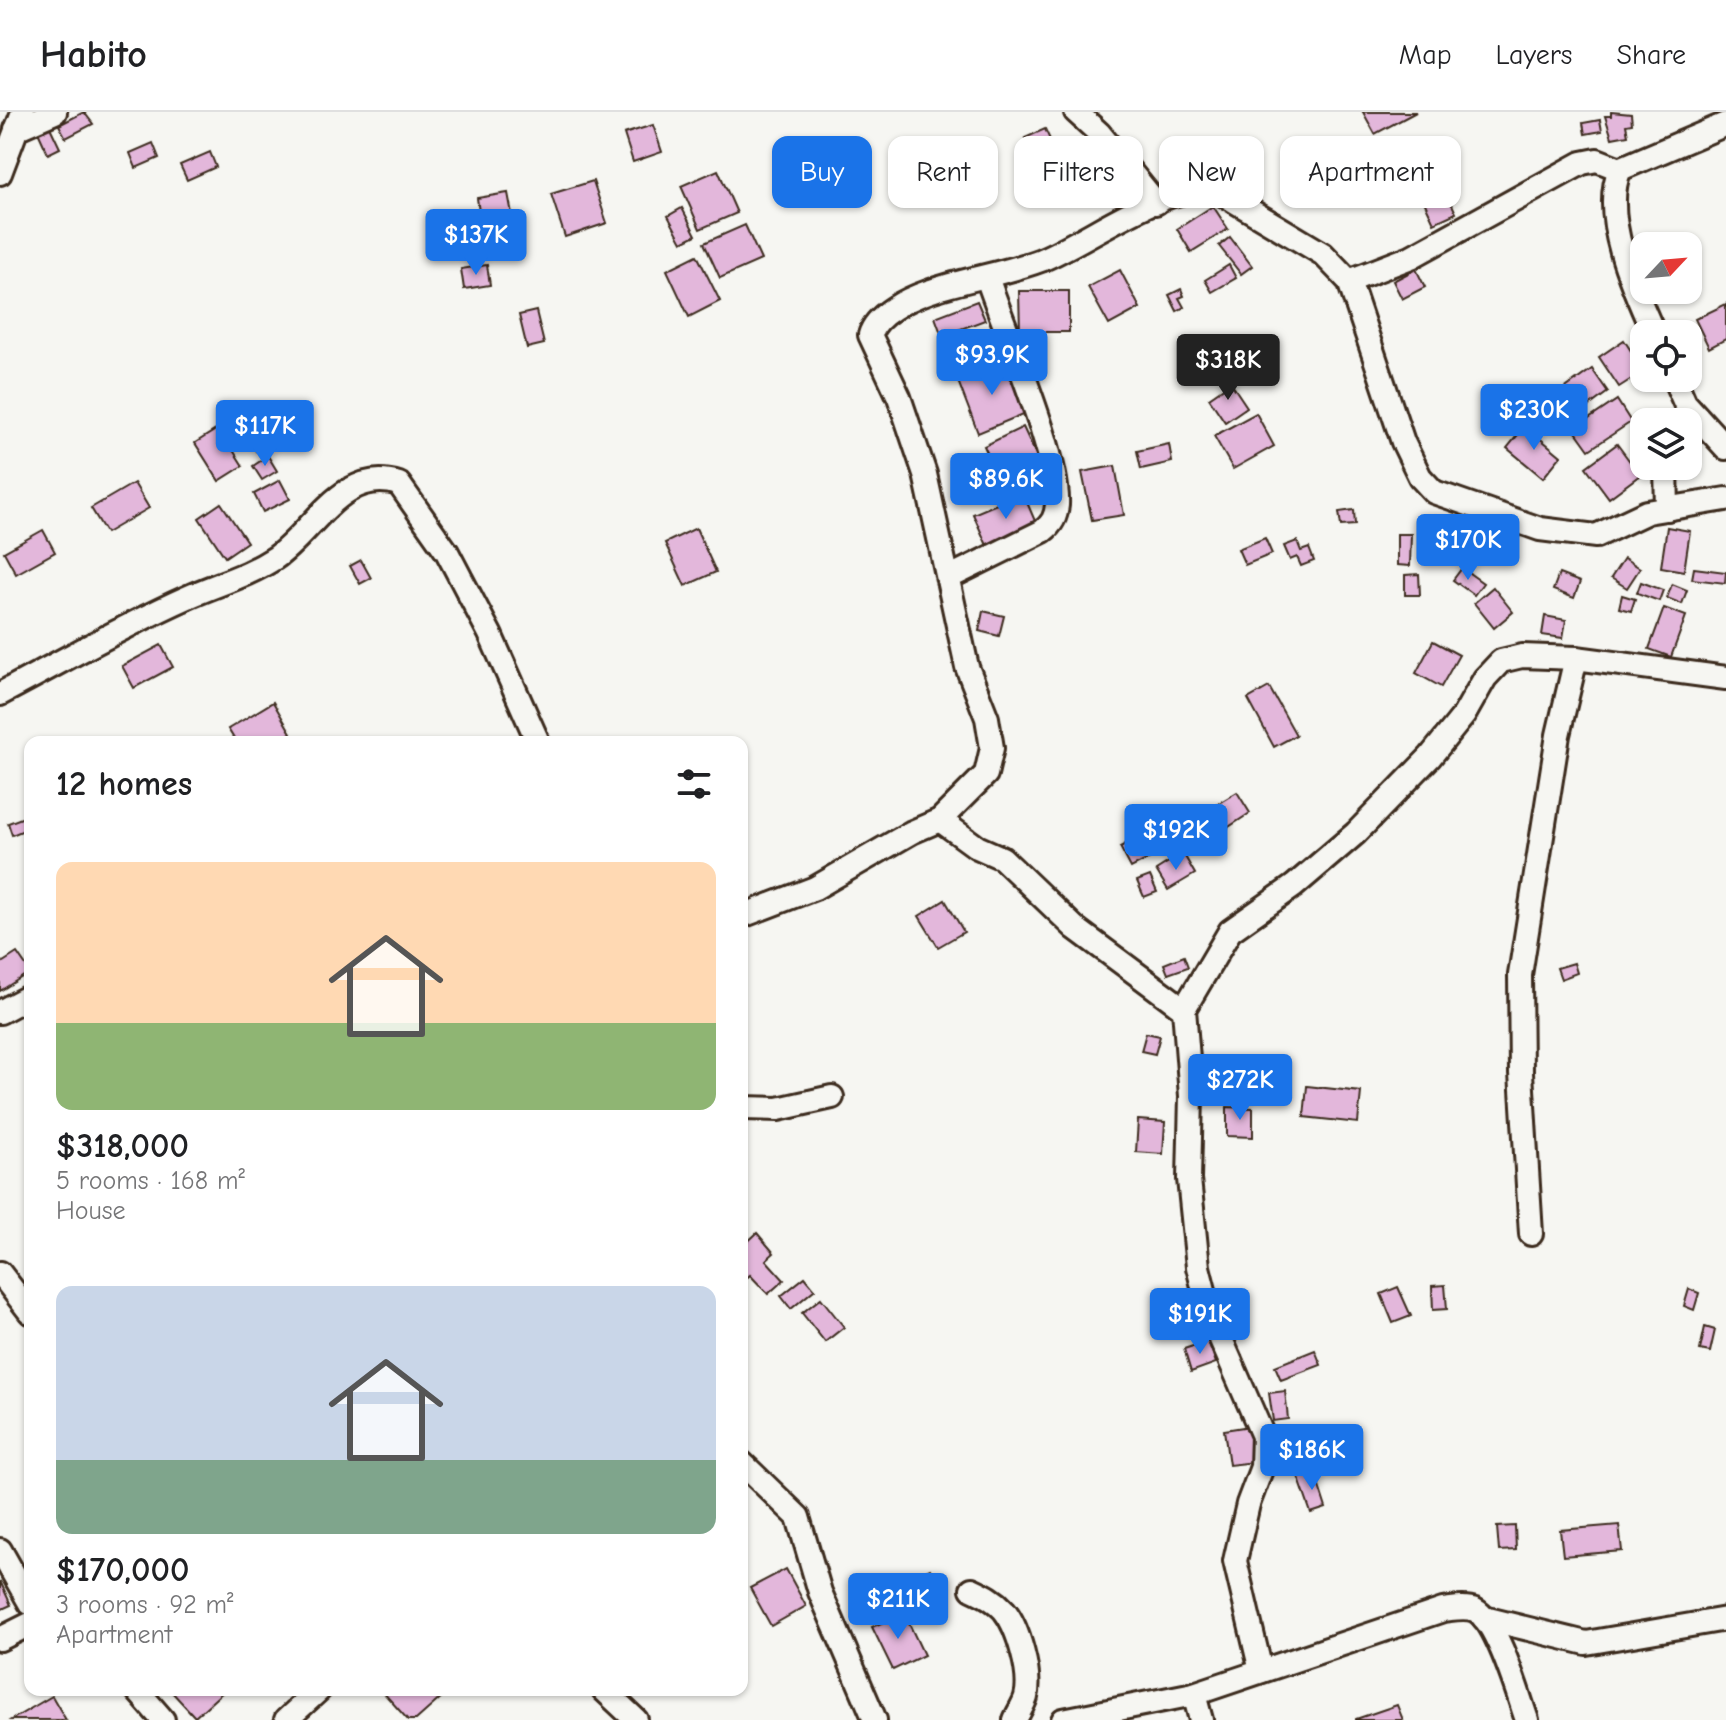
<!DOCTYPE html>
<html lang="en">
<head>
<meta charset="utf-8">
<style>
  :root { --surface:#fff; --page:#f2f2f2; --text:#202124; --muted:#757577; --line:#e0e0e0; --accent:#1a73e8 }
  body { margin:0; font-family:"Comic Neue",sans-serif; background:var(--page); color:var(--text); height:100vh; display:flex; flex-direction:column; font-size:30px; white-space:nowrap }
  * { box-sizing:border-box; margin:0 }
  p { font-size:26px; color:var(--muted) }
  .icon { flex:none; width:44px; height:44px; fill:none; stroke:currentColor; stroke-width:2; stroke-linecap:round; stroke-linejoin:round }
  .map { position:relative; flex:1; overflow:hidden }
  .panel { position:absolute; left:24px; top:624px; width:724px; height:960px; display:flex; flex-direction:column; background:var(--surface); border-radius:16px; box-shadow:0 2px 6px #0004 }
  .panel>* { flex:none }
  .hud { position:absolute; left:772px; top:24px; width:760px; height:72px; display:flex; gap:16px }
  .needle { width:52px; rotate:64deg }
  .fabs { position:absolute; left:1630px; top:120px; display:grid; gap:16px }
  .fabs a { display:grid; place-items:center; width:72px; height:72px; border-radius:16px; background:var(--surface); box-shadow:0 2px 6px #0004; font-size:40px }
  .price { position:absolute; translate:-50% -68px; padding:0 18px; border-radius:8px; background:var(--accent); color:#fff; font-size:26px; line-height:52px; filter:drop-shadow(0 2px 4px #0008) }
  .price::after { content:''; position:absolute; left:50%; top:48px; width:24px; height:18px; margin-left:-12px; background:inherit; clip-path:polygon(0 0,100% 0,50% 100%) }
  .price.active { background:#222; color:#fff }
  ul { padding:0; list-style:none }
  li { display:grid; align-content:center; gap:16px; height:424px; padding:0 32px }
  li span { display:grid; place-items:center; height:248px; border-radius:16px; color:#555 }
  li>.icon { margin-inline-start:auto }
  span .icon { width:144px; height:144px; fill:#fffc; stroke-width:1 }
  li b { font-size:34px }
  h2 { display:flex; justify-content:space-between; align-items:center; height:96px; padding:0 32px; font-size:34px }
  .chip { padding:0 28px; border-radius:16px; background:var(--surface); box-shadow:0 2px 6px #0004; font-size:28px; line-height:72px }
  .chip.active { background:var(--accent); color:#fff }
  header { display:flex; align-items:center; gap:48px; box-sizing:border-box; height:112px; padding:0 40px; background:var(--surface); border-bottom:2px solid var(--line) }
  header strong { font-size:38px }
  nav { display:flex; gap:44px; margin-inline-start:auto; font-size:28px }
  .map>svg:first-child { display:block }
</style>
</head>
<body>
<header>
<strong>Habito</strong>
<nav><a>Map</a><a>Layers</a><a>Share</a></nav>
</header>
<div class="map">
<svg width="1726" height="1608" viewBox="0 0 1726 1608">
  <rect width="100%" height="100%" fill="#f6f6f2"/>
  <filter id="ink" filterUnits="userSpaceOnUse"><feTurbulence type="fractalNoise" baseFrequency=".0125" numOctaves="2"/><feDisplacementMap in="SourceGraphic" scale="16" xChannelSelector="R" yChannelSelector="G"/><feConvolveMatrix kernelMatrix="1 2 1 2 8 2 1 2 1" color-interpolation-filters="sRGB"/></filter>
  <g filter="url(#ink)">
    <!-- building -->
    <g fill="#e3b7db" stroke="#3b2a1e" stroke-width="2">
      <polygon points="84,0 93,12 66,26 59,13"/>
      <polygon points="1363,0 1416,0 1375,22"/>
      <polygon points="1611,0 1631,2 1632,12 1626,13 1628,23 1612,26 1605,4 1611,4"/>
      <polygon points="1600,8 1602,19 1585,22 1583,11"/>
      <polygon points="653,13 662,40 633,50 624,22"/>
      <polygon points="50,15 60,36 48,42 38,20"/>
      <polygon points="1045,17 1052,32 1032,41 1025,26"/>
      <polygon points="153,31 159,46 136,56 130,41"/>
      <polygon points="210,40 216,55 187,68 180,53"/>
      <polygon points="718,58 737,101 700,117 681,74"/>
      <polygon points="593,69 607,111 565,125 551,82"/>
      <polygon points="1443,73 1456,101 1434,111 1421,83"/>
      <polygon points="508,81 512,102 480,107 477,86"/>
      <polygon points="1213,94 1228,117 1191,140 1177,117"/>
      <polygon points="682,96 696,123 682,130 668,104"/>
      <polygon points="745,113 761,148 720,166 704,131"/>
      <polygon points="1230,125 1252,154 1241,162 1219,134"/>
      <polygon points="697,143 720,189 689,205 667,158"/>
      <polygon points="487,153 490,173 464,177 461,157"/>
      <polygon points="1229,153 1236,166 1212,180 1205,168"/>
      <polygon points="1416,157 1425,175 1402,187 1393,169"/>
      <polygon points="1120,158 1140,196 1109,213 1088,175"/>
      <polygon points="1181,177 1184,184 1179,186 1184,195 1177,199 1169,183"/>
      <polygon points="1019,179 1069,179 1069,220 1020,220"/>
      <polygon points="977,189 985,208 942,224 935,205"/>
      <polygon points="1726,192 1726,227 1709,236 1695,207"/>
      <polygon points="536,199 544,232 527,236 519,203"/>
      <polygon points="1624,228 1644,259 1619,275 1599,245"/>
      <polygon points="1006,250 1026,301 978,321 958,269"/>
      <polygon points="1592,257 1608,280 1566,311 1549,288"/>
      <polygon points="1231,271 1247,295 1225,310 1209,286"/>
      <polygon points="1617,288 1631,310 1589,338 1574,317"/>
      <polygon points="1655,299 1659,310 1644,310 1644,338 1633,307"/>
      <polygon points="1256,301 1274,334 1233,357 1214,324"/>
      <polygon points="278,307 286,321 256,339 247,325"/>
      <polygon points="1525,314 1561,344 1543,366 1507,336"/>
      <polygon points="1023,315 1044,360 1005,379 984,334"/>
      <polygon points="219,316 243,354 219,369 195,331"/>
      <polygon points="1169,332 1172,350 1141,357 1137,339"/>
      <polygon points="1617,332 1640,363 1609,386 1586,355"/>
      <polygon points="268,344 277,359 262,368 253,354"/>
      <polygon points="1115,354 1124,403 1092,408 1082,360"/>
      <polygon points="280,368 290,387 263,400 254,382"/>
      <polygon points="134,371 149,396 106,421 91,396"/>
      <polygon points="1023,381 1038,416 989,438 973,402"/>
      <polygon points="221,391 247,430 225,445 199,406"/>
      <polygon points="1354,398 1355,413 1341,414 1339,400"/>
      <polygon points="1435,404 1448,406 1445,425 1432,423"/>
      <polygon points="1667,415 1690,419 1684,459 1661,455"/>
      <polygon points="696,416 716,460 685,474 665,431"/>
      <polygon points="43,418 55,440 16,462 4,440"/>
      <polygon points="1397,422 1411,422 1410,454 1397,453"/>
      <polygon points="1265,426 1272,442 1245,453 1238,437"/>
      <polygon points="1297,429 1301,439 1309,436 1314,449 1301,454 1297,445 1290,448 1284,434"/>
      <polygon points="1624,446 1640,456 1627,476 1611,466"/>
      <polygon points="361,448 371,466 360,472 350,454"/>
      <polygon points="1462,456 1483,471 1474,483 1453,468"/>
      <polygon points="1694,456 1726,460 1725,471 1692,467"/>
      <polygon points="1419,462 1420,483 1405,483 1405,463"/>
      <polygon points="1559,462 1580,470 1574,486 1553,478"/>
      <polygon points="1641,470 1663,478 1659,489 1637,481"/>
      <polygon points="1672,472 1687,478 1682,492 1667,486"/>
      <polygon points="1493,475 1513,500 1494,516 1474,491"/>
      <polygon points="1622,483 1635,487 1631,499 1619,496"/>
      <polygon points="1664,496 1686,504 1671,545 1649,537"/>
      <polygon points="983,499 1004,504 999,524 979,519"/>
      <polygon points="1545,504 1566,508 1563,526 1542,523"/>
      <polygon points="1433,529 1459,543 1441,575 1416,561"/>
      <polygon points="161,533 173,555 134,576 122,554"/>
      <polygon points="1269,575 1296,623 1274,635 1248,587"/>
      <polygon points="273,590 291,621 276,630 236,630 228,617"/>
      <polygon points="1237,680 1250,701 1227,716 1214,694"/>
      <polygon points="1160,704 1172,725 1159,732 1147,712"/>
      <polygon points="24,705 29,716 12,723 8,711"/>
      <polygon points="1143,723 1154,744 1131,756 1120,735"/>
      <polygon points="1183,741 1195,762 1168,778 1156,758"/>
      <polygon points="1150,764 1157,780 1144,785 1137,769"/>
      <polygon points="945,788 964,820 938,835 919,804"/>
      <polygon points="17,841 30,860 0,879 0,852"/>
      <polygon points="1184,844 1188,855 1168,862 1164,852"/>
      <polygon points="1574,851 1577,861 1561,867 1557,856"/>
      <polygon points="1146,921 1160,924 1155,942 1141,939"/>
      <polygon points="1230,947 1249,951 1242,982 1224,978"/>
      <polygon points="1307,974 1361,980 1358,1011 1304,1005"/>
      <polygon points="1227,995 1253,996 1253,1025 1227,1024"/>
      <polygon points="1138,1008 1165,1010 1163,1042 1136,1040"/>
      <polygon points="757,1121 774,1141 766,1148 784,1168 768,1182 750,1163 742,1170 742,1135"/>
      <polygon points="805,1165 815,1177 791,1197 781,1184"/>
      <polygon points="1445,1173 1447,1197 1433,1198 1432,1174"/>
      <polygon points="1398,1175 1411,1204 1393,1211 1381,1182"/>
      <polygon points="1689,1177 1699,1181 1694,1198 1684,1194"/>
      <polygon points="821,1186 844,1215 825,1230 802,1201"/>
      <polygon points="1705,1215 1715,1218 1710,1240 1700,1238"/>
      <polygon points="1208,1229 1216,1251 1191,1260 1184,1237"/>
      <polygon points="1315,1238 1321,1253 1281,1268 1275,1254"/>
      <polygon points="1285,1279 1288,1307 1273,1309 1269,1281"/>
      <polygon points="1250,1314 1255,1350 1229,1353 1224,1318"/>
      <polygon points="1314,1359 1326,1396 1311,1401 1298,1364"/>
      <polygon points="1619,1413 1622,1439 1563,1444 1560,1418"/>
      <polygon points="1515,1414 1516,1438 1499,1439 1497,1415"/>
      <polygon points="786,1457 806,1494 771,1514 750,1476"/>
      <polygon points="930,1457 940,1477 921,1486 912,1466"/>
      <polygon points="0,1469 11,1493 0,1498"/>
      <polygon points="904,1501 924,1543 893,1558 872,1515"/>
      <polygon points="170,1578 225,1578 195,1605"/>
      <polygon points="381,1578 438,1578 443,1584 416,1608 408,1608"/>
      <polygon points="52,1584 66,1608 11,1608"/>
      <polygon points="1397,1593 1403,1608 1356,1608 1356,1607"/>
    </g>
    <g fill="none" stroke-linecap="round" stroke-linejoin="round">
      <!-- minor casing -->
      <g stroke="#3b2a1e" stroke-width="28">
        <g id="minor">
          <polyline points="1076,0 1099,21 1156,91"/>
          <polyline points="16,17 55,0"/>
          <polyline points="0,61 23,0"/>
          <polyline points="1349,169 1411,145 1582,51 1597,48 1620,57"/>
          <path d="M1654 222C1634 178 1600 104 1620 57L1726 12"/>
          <polyline points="1674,266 1685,291 1726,336"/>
          <polyline points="1666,354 1667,397"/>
          <path d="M948 466 1043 419C1052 412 1056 405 1057 393 1060 344 1004 217 987 165"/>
          <path d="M0 582C61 550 123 514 186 486 216 472 246 465 275 446 314 419 343 354 399 372L447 440 490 522 538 630"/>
          <polyline points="940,708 977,735 1002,746 1075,816 1184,897"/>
          <path d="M742 804 815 776 912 720 940 708 986 662 992 636 987 606 967 555 925 362 899 285 870 223C876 202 908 187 928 180 964 167 1004 162 1041 148 1090 128 1164 70 1216 78L1323 142 1349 169 1403 330 1420 365 1434 380 1540 417 1596 424 1647 400 1726 387"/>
          <polyline points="0,900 30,884"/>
          <polyline points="742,996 778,997 832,985"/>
          <polyline points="1531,1122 1521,961 1520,863 1558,623 1576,546"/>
          <polyline points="0,1161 30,1200"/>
          <polyline points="742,1351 798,1405 820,1480 875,1608"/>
          <polyline points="0,1438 30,1491"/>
          <path d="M972 1477C985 1483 995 1488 1004 1498 1018 1515 1032 1563 1026 1585 1024 1592 1018 1601 1015 1608"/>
          <polyline points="1484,1506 1586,1531 1726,1507"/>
          <polyline points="0,1527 30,1512"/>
          <polyline points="1261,1559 1235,1449 1248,1392 1262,1355 1263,1324 1210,1202 1198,1155 1189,1067 1191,984 1184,897 1230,819 1294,774 1356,721 1430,645 1464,603 1485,566 1501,549 1522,544 1576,546 1726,566"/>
          <polyline points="137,1578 163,1608"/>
          <polyline points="604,1578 636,1608"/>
          <polyline points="1194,1582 1201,1608"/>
          <polyline points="286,1608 319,1578"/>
          <path d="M1063 1608 1194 1582 1443 1498C1453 1497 1465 1494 1475 1498 1498 1510 1518 1583 1527 1608"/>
        </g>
      </g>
      <!-- minor -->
      <use href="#minor" stroke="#f6f6f2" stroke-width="22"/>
    </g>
  </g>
</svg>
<div class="fabs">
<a><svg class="needle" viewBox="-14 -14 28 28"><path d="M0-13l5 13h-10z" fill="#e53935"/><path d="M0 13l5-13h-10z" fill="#757577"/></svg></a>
<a><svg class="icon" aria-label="locate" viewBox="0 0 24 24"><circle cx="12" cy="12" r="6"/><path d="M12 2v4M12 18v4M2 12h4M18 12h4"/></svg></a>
<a><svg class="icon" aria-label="layers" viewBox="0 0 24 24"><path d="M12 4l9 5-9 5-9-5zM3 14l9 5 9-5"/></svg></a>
</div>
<b class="price" style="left:476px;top:165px">$137K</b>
<b class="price" style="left:992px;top:285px">$93.9K</b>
<b class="price active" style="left:1228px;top:290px">$318K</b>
<b class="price" style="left:1534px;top:340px">$230K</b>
<b class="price" style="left:265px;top:356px">$117K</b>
<b class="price" style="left:1006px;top:409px">$89.6K</b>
<b class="price" style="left:1468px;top:470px">$170K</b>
<b class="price" style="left:1176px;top:760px">$192K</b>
<b class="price" style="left:1240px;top:1010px">$272K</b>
<b class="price" style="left:1200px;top:1244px">$191K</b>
<b class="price" style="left:1312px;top:1380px">$186K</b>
<b class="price" style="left:898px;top:1529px">$211K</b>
<div class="hud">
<a class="chip active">Buy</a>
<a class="chip">Rent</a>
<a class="chip">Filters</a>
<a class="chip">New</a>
<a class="chip">Apartment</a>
</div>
<section class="panel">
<h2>12 homes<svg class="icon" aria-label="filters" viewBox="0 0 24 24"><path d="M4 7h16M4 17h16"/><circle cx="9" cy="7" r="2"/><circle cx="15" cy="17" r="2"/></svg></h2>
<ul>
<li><span style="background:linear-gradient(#ffd9b3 65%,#8fb573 0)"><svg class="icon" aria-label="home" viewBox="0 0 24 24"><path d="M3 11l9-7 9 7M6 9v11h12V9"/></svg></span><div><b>$318,000</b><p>5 rooms · 168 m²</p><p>House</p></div></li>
<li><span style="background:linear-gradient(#c9d6e8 70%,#7fa58c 0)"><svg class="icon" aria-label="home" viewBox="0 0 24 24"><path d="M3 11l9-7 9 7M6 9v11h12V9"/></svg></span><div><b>$170,000</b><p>3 rooms · 92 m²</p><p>Apartment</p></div></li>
</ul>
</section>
</div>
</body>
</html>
